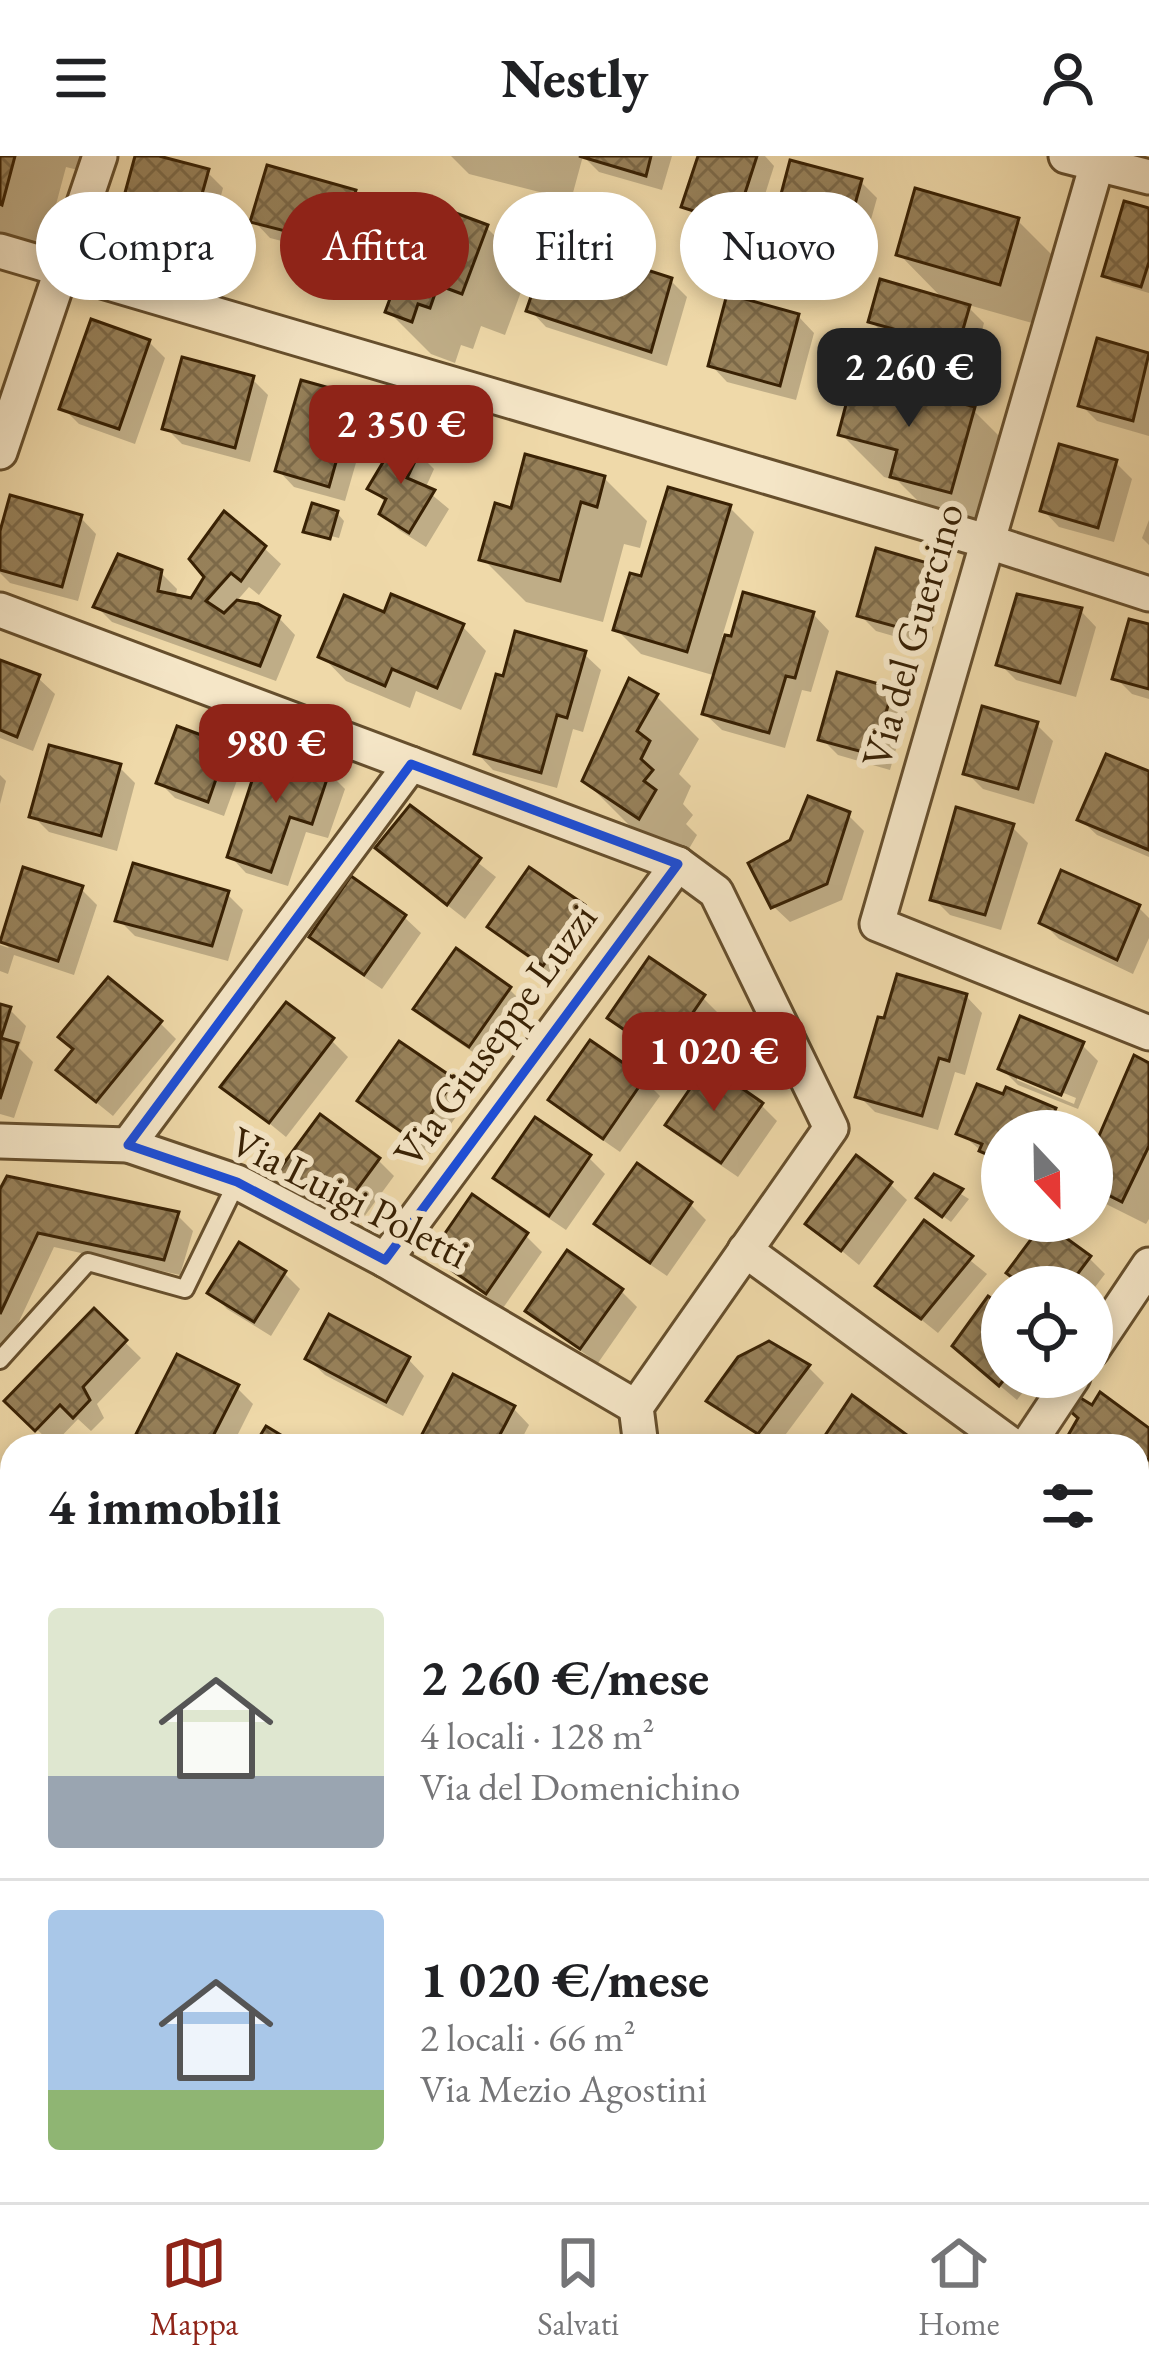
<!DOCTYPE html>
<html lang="it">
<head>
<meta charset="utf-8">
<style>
  :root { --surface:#fff; --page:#f6f6f6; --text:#202124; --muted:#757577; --line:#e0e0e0; --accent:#8f2418 }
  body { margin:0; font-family:"EB Garamond",serif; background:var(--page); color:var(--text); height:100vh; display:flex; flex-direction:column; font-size:45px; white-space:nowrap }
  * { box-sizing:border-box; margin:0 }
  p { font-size:39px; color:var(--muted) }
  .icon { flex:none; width:66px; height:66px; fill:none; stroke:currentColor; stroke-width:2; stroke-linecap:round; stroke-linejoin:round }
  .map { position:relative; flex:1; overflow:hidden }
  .details { position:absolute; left:0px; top:1278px; width:1149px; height:768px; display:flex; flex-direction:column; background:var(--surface); border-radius:36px 36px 0 0; box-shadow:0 6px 18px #0003 }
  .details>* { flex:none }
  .guide { position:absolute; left:36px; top:36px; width:1077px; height:108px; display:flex; gap:24px }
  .needle { width:78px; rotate:158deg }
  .controls { position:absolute; left:981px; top:954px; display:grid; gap:24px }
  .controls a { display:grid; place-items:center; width:132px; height:132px; border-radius:50%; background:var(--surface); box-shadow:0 6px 18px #0003; font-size:60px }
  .price { position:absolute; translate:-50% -102px; padding:0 27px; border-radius:24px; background:var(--accent); color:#fff; font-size:39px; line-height:78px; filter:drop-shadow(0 3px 6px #0008) }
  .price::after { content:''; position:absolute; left:50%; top:72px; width:36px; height:27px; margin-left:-18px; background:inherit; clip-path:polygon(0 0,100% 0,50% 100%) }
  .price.active { background:#222; color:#fff }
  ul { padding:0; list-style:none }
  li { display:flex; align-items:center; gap:36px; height:300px; padding:0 48px }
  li+li { border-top:3px solid var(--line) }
  li span { display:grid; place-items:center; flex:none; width:336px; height:240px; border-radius:12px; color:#555 }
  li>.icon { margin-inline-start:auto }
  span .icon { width:144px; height:144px; fill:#fffc; stroke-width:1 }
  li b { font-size:51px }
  h2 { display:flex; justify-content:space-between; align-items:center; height:144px; padding:0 48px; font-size:51px }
  .chip { padding:0 42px; border-radius:54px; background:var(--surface); box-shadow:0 6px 18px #0003; font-size:42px; line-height:108px }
  .chip.active { background:var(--accent); color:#fff }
  header { display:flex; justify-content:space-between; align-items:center; height:156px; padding:0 48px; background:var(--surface); font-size:54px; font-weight:800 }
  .menu { display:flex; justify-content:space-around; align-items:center; height:168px; border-top:3px solid var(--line); background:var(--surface); font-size:33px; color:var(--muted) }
  .menu a { display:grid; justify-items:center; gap:6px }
  .menu .active { color:var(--accent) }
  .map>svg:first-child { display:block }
</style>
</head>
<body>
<header><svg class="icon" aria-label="menu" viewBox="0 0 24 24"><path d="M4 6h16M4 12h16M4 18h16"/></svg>Nestly<svg class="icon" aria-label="person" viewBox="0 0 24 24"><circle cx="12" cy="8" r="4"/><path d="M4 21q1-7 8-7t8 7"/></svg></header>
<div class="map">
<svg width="1149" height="2046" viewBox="0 0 1149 2046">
  <defs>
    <pattern id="building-cross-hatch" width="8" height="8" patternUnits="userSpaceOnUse" patternTransform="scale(3)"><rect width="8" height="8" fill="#97815a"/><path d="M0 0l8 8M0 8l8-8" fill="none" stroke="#7c6948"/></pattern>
  </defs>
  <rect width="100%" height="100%" fill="#efd9a9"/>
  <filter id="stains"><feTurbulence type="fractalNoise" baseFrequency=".00167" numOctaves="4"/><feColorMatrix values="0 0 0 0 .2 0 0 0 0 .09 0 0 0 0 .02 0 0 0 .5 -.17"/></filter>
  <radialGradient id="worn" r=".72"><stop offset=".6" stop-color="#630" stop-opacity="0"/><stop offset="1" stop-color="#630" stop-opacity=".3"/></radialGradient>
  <!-- shadow -->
  <g fill="#0003" fill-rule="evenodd">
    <polygon points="0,0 86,0 82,15 66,11 45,90 0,78"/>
    <polygon points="138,0 207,16 223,32 205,100 137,81 120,65"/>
    <polygon points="451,0 672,0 662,34 599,16 583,0 571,44 469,18"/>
    <polygon points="701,0 765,0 774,10 751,83 701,66 685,50"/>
    <polygon points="861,26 877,42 858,110 790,91 774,75"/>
    <polygon points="354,36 371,53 356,104 270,82 254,65"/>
    <polygon points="1149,56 1149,137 1112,126 1105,119"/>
    <polygon points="1018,65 1061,108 1043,170 965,148 984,167 974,206 887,181 871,165 945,145 899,98"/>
    <polygon points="486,71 529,114 505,179 481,170 473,193 461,189 455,207 431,198 388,155"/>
    <polygon points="671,125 687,141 667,210 546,171 530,154"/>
    <polygon points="798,160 814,177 796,244 727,226 711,209"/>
    <polygon points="149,186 165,202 135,288 79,268 63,252"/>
    <polygon points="1099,186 1149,200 1149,280 1097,265 1081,249"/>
    <polygon points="252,223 268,239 250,306 182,288 166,272"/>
    <polygon points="354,242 370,258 345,345 294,331 278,314"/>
    <polygon points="973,254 1016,297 994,379 936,363 898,325 884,321 841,278"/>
    <polygon points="418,297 434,313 425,333 449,353 426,391 399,374 382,358 387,348 371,333"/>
    <polygon points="1116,307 1132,323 1114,386 1059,371 1043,354"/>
    <polygon points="604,322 647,365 640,392 624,388 603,466 526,446 483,403 513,355"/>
    <polygon points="730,352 754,376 722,481 733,484 813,458 829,475 811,536 802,534 785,592 722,574 705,558 716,520 641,498 616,473 644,424"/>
    <polygon points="337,357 344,365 339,382 311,375 311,379 307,375"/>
    <polygon points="80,361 96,378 78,445 10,427 0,417 0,387"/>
    <polygon points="1149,364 1149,389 1142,382"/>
    <polygon points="264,392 281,408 259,439 249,431 235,447 279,462 295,479 276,525 112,466 96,450 160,416 177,433 175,442 192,445"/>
    <polygon points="930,410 946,427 928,490 876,475 860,459"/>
    <polygon points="1080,454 1096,471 1076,541 1016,524 1000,508"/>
    <polygon points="385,460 462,470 486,495 461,554 416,535 410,552 346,525 322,500"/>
    <polygon points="1149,471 1149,543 1132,538 1116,522"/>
    <polygon points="584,498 601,514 583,576 573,573 557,632 493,614 477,597"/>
    <polygon points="0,507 38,522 55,538 33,595 0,582"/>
    <polygon points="891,534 908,551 890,614 838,599 822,583"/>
    <polygon points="656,540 699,583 679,618 691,630 683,648 693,659 686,668 697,679 683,703 628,668 585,625"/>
    <polygon points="1036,568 1053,585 1034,648 983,633 967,617"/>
    <polygon points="227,592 243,608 224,660 175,642 159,626"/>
    <polygon points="119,611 135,627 117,695 49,676 33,660"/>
    <polygon points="328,616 345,633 328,682 306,676 288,730 246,717 230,700"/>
    <polygon points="1149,618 1149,701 1097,679 1080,663"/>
    <polygon points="0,619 6,625 0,648"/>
    <polygon points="410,653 496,721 465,763 395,708"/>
    <polygon points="848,659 864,675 842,744 790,766 773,750"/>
    <polygon points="1012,671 1028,687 1001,774 950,759 934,743"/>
    <polygon points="351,725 404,761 421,777 382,833 329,797 313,781"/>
    <polygon points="81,733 97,749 74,819 14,799 8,818 0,815 0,789 9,792 1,784"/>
    <polygon points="227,738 243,754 228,805 135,780 119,764"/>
    <polygon points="583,751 599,768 560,824 507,787 491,771"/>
    <polygon points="1139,752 1149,762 1149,782 1133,818 1059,783 1043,767"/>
    <polygon points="509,833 525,849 486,905 433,869 417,853"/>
    <polygon points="966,840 982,857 965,919 955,916 938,974 875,956 859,940"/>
    <polygon points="703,842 719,858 680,914 627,878 611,862"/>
    <polygon points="0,851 10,854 26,870 19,892 33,906 14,962 0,958"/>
    <polygon points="160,867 176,883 113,960 76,930"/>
    <polygon points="332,885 348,901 286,981 224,930"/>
    <polygon points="591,888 644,924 660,940 620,996 568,960 552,944"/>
    <path d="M1082 889 1098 905 1078 953 1018 929 1001 912ZM1017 918 1076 942 1074 948 1017 924Z"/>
    <polygon points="1149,910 1149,1063 1146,1068 1106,1048 1092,1034 1092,1002"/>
    <polygon points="453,926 469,942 430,998 361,945"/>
    <polygon points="761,949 777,965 738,1021 685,985 669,968"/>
    <polygon points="1054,955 1070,971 1069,975 1002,975 1002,1012 960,977"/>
    <polygon points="589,1002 605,1018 566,1074 513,1038 497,1022"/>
    <polygon points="378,1004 394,1020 353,1076 280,1018"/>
    <polygon points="935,1022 969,1043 951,1066 928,1049"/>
    <polygon points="890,1028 907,1044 859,1109 809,1068"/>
    <polygon points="0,1039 177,1059 193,1075 180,1119 54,1091 0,1206"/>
    <polygon points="690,1048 706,1064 667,1120 614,1084 598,1068"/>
    <polygon points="925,1068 987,1118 938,1177 879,1130"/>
    <polygon points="526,1080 542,1096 503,1152 450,1115 434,1099"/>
    <polygon points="1089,1102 1105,1118 1092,1135 1092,1131 1024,1131 1010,1117"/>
    <polygon points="284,1117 300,1133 271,1180 227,1153 211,1136"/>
    <polygon points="621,1135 637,1151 598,1207 545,1170 529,1154"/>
    <polygon points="1002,1154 1002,1221 1034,1221 1017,1244 980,1213"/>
    <polygon points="94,1156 141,1202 97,1248 104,1262 91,1275 78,1263 53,1289 8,1245"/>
    <polygon points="308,1203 408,1203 424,1220 403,1260 325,1219"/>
    <polygon points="808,1211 824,1227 777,1290 726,1260 710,1244"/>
    <polygon points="237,1232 253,1248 232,1290 153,1290 140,1277"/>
    <polygon points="513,1252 529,1269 518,1290 420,1290"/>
    <polygon points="1082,1262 1149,1275 1149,1337 1137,1329 1137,1290 1077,1290 1070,1282"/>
    <polygon points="1137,1432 1149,1440 1149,1560 1137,1553"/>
    <polygon points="0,1475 12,1479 12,1545 0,1541"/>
    <polygon points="0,1739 12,1746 12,1878 0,1874 0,1773 8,1751 3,1749 0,1756"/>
    <polygon points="1137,1979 1149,1991 1149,2004 1137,2031"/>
    <polygon points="0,1980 12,1985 12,2034 22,2034 16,2046 0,2046"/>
    <polygon points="104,2034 264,2034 276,2046 99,2046"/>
    <polygon points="379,2034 523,2036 687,2034 684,2046 403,2046"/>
    <polygon points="1013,2034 1034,2034 1031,2042"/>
    <polygon points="1071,2034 1136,2034 1130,2046 1099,2046"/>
  </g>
  <!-- building -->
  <g fill="url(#building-cross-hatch)" stroke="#382104" stroke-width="3">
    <polygon points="0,0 15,0 2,49 0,48"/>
    <polygon points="135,0 159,0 209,13 189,85 117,66"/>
    <polygon points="579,0 651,0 646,20"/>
    <polygon points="698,0 757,0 735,68 681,51"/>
    <polygon points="790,4 862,23 842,95 771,76"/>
    <polygon points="267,9 356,34 340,89 250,66"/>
    <polygon points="915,32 1019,62 1000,129 896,99"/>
    <polygon points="1124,45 1149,52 1149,106 1141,131 1102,120"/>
    <polygon points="426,46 488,69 462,138 438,129 430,152 418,148 412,166 385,156"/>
    <polygon points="551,83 672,122 651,196 526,155"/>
    <polygon points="880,123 970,149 958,191 868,166"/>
    <polygon points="727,138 799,158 780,230 708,210"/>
    <polygon points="91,163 150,184 119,273 59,253"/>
    <polygon points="1097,182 1149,197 1133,265 1078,250"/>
    <polygon points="182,201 254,220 235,292 162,273"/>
    <polygon points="854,218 975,251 951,337 890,321 897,294 838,279"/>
    <polygon points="301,224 355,239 329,331 275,315"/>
    <polygon points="398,281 420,295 407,322 435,334 409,377 379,358 386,343 367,333"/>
    <polygon points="1059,288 1117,304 1098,372 1040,355"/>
    <polygon points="525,298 605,320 597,351 581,346 560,425 479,404 495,347 511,352"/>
    <polygon points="668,331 731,349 687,496 613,474 630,417 641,420"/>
    <polygon points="10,339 82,359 62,431 0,414 0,375"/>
    <polygon points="312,347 338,355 330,383 303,376"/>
    <polygon points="224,355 266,390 241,425 231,417 206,445 224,457 237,444 258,448 280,460 260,510 93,451 118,398 162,414 158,435 191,442 204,421 189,403"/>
    <polygon points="876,392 931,408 912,475 857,460"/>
    <polygon points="743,436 814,456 795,522 786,520 769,577 702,558 725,479 731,480"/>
    <polygon points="391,438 464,468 437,532 392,513 385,530 318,501 344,439 384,456"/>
    <polygon points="1017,438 1082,452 1060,527 996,509"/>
    <polygon points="1129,463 1149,468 1149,533 1112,523"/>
    <polygon points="515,475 586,495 567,562 557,559 541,617 474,598 496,518 503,520"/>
    <polygon points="0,504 40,519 17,581 0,574"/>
    <polygon points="837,516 893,532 874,599 818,584"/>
    <polygon points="629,522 658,538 637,575 650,585 641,603 653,614 644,625 656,634 639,663 582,625"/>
    <polygon points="982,550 1038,566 1018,633 963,618"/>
    <polygon points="177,570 228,589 208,646 156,627"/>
    <polygon points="49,589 121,608 101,680 29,661"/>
    <polygon points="263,591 330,614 312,668 290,661 271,716 227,701"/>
    <polygon points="1106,598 1149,615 1149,694 1077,664"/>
    <polygon points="808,640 850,656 827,728 771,752 748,707 790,684"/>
    <polygon points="410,649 481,702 447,749 375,692"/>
    <polygon points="956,651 1014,668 985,759 930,744"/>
    <polygon points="133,707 229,735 212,790 115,765"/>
    <polygon points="23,711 83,730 58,805 0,786"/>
    <polygon points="529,711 585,749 543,810 487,771"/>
    <polygon points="1061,714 1140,749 1117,804 1039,767"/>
    <polygon points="351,720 406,759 364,819 309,781"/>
    <polygon points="456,792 511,831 469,891 413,853"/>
    <polygon points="649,801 705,839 663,900 607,862"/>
    <polygon points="897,818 967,838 949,905 939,902 922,960 855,941 878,861 884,862"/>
    <polygon points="108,821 162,865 96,946 56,914 73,893 58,881"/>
    <polygon points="286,846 334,882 269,967 220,931"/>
    <polygon points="0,848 11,851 1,882 18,887 0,943"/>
    <polygon points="1020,860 1084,886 1061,939 998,913"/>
    <polygon points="590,884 645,922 603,983 548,944"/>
    <polygon points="399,885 455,923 413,984 357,945"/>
    <polygon points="1134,899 1149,907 1149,990 1122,1046 1092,1031 1092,996"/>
    <polygon points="707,908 763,947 721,1007 665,969"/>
    <polygon points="977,928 1003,938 1006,931 1056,952 1046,975 1002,975 1002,1005 979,995 982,988 956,978"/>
    <polygon points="320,958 380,1002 336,1062 276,1018"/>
    <polygon points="535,961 591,999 549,1060 493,1022"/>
    <polygon points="856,999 892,1026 841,1095 805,1068"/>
    <polygon points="637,1007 692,1046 650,1107 594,1068"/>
    <polygon points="934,1018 963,1033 942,1061 916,1042"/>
    <polygon points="7,1020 179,1056 164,1104 38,1077 0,1158 0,1033"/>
    <polygon points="472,1038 528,1077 486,1138 430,1099"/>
    <polygon points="924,1064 973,1100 921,1163 875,1130"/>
    <polygon points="1044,1066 1091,1100 1070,1128 1073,1131 1025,1131 1006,1117"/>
    <polygon points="239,1086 286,1115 254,1166 207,1137"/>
    <polygon points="567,1094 623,1133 580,1193 525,1155"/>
    <polygon points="988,1140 1002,1150 1002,1221 1006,1221 999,1230 952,1190"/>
    <polygon points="94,1152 127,1184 83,1231 90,1244 73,1262 60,1249 35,1275 4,1245"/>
    <polygon points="329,1158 410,1201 386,1246 305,1203"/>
    <polygon points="769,1185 810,1209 758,1278 706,1245 738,1201"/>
    <polygon points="177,1198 239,1229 208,1290 160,1290 136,1278"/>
    <polygon points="453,1218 515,1250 494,1290 416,1290"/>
    <polygon points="1100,1236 1149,1272 1149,1302 1137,1320 1137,1290 1078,1290 1066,1283 1078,1262 1070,1255 1079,1241 1092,1249"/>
    <polygon points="852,1239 922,1290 818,1290"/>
    <polygon points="266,1270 299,1290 254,1290"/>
    <polygon points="1137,1429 1149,1437 1149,1547 1137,1539"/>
    <polygon points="1137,1859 1149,1865 1149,1919 1137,1913"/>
    <polygon points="0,1976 12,1982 12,2004 0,2031"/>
    <polygon points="101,2034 255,2034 250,2046 96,2046"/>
    <polygon points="521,2034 671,2034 682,2040 679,2046 514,2046"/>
  </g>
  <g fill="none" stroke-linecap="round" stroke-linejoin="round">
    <!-- lane casing -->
    <g stroke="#664f2d" stroke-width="22">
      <polyline id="lane" points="0,1204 88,1106 185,1133 237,1026"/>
    </g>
    <!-- street casing -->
    <g stroke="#664f2d" stroke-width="39">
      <g id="street">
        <polyline points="1066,0 1149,21"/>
        <polyline points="1097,8 877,768 1149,877"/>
        <polyline points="0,95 986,385 1149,438"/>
        <polyline points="0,296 100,0"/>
        <polyline points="0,454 678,708 716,736 831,972 636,1251 641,1290"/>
        <polyline points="0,985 128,989 237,1026 385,1104 636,1251"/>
        <polyline points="128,989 411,608"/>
        <polyline points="745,1094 1013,1290"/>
        <polyline points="385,1104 678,708"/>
        <polyline points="1092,1194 1149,1109"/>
        <polyline points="1027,1290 1073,1221"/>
        <polyline points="1137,1573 1149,1580"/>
      </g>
    </g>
    <!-- primary casing -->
    <g stroke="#382104" stroke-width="57">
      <g id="primary">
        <polyline points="0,1633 12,1638"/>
        <polyline points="913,2034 934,2046"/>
      </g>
    </g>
    <!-- lane -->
    <use href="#lane" stroke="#f5e6c7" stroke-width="16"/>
    <!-- street -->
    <use href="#street" stroke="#f5e6c7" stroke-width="33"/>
    <!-- primary -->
    <use href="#primary" stroke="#efd9a9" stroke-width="51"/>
  </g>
  <!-- marked area -->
  <path fill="none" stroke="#1d4ed8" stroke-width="9" stroke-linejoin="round" d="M411 608 678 708 385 1104 237 1026 128 989Z"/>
  <g text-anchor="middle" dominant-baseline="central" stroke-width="12" stroke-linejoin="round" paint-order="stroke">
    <!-- street labels -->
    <g font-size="42" fill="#382104" stroke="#f5e6c7">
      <text transform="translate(912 479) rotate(-74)">Via del Guercino</text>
      <text transform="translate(495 879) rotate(-54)">Via Giuseppe Luzzi</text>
      <text transform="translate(350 1041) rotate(27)">Via Luigi Poletti</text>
    </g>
  </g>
  <rect width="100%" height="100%" filter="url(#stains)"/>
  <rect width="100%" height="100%" fill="url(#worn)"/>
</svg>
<div class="controls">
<a><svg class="needle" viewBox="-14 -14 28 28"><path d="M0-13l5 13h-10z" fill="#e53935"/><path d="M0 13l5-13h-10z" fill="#757577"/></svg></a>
<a><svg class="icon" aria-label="locate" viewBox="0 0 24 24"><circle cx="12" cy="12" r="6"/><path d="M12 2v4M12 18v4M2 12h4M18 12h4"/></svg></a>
</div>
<b class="price active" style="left:909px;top:274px">2 260 €</b>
<b class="price" style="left:401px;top:331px">2 350 €</b>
<b class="price" style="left:276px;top:650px">980 €</b>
<b class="price" style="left:714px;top:958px">1 020 €</b>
<div class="guide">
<a class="chip">Compra</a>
<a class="chip active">Affitta</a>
<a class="chip">Filtri</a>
<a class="chip">Nuovo</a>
</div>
<section class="details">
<h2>4 immobili<svg class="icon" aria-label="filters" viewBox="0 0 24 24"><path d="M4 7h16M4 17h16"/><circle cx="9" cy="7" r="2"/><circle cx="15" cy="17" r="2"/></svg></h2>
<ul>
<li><span style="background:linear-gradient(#dfe7d0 70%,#9aa5b1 0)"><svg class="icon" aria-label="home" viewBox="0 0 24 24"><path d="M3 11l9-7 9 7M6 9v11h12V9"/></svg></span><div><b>2 260 €/mese</b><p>4 locali · 128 m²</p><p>Via del Domenichino</p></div></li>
<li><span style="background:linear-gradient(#a9c7e8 75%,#8fb573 0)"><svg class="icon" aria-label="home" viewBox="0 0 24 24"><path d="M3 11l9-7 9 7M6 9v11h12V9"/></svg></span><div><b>1 020 €/mese</b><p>2 locali · 66 m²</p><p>Via Mezio Agostini</p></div></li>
</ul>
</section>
</div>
<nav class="menu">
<a class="active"><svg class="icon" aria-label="map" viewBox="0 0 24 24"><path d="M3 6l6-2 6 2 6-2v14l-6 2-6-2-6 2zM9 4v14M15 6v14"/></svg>Mappa</a>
<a><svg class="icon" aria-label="saved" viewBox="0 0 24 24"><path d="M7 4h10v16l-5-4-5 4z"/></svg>Salvati</a>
<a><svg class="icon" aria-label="home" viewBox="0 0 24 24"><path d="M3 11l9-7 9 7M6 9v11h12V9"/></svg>Home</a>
</nav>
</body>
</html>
